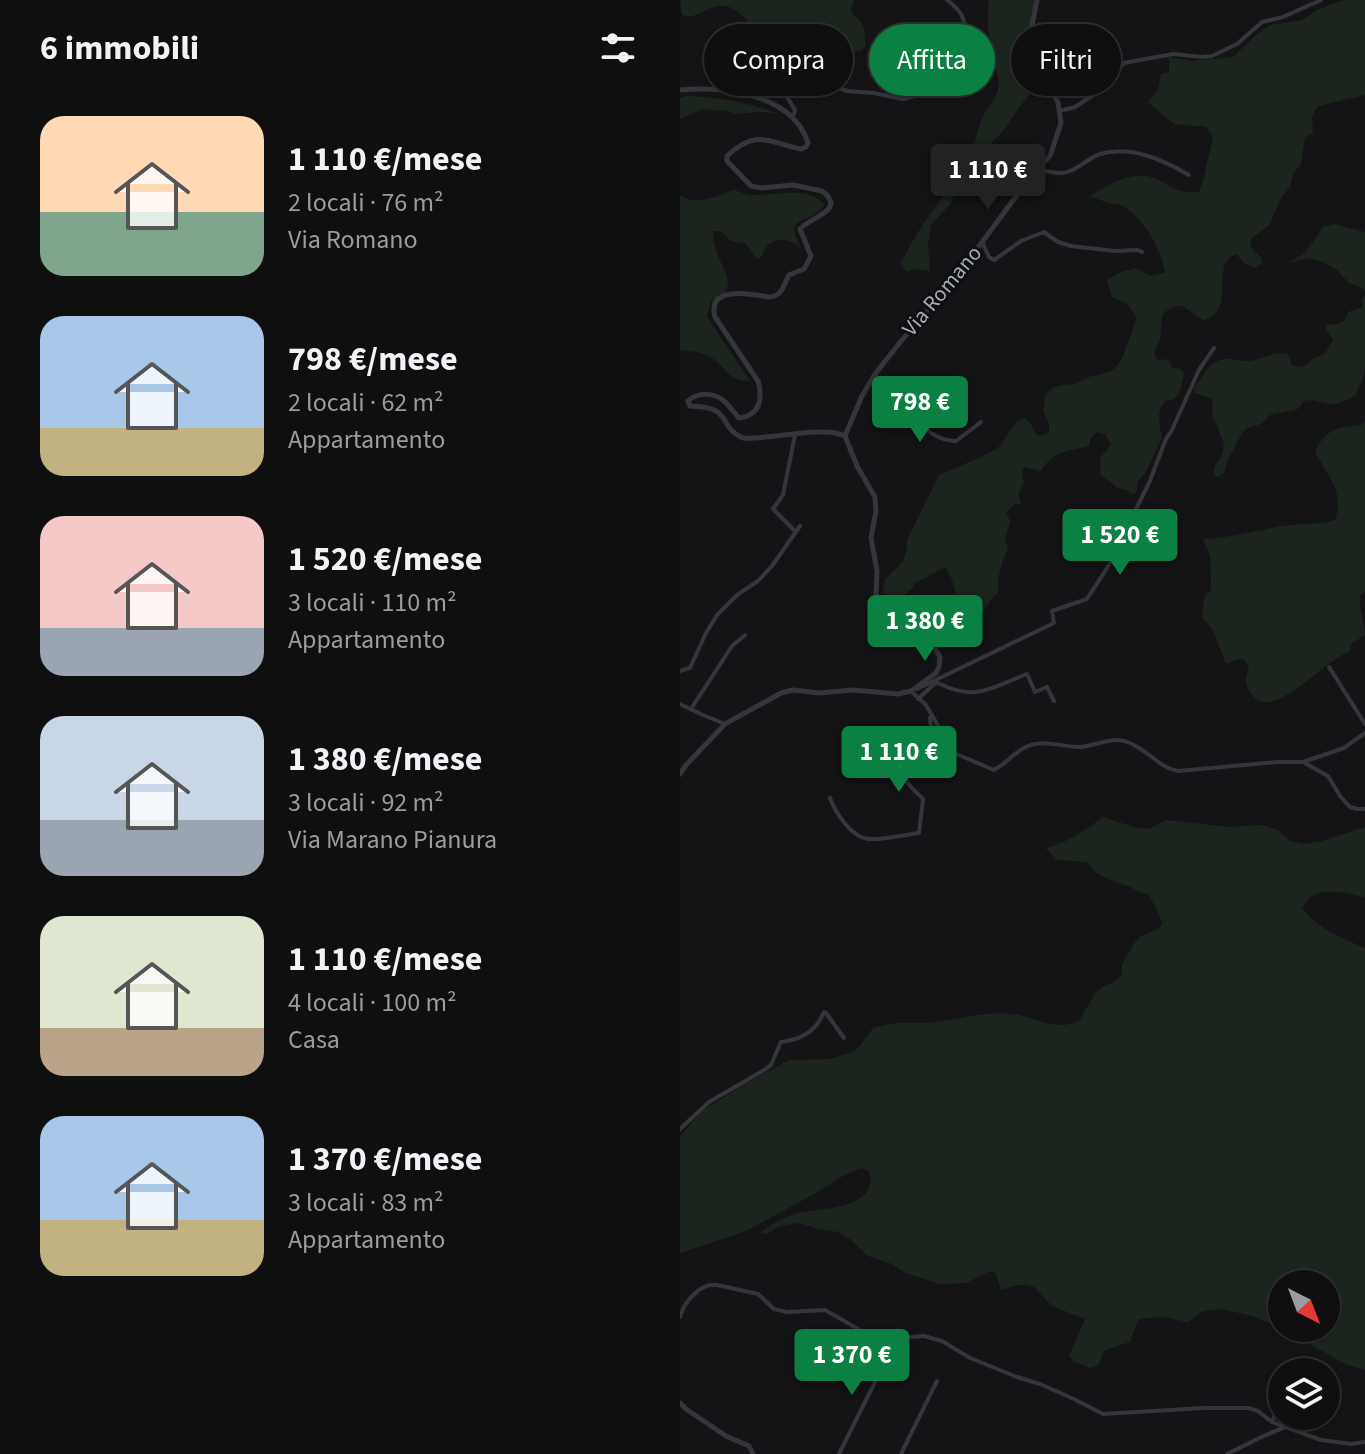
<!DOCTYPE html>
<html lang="it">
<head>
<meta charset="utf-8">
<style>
  :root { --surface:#0f0f10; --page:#1d1d1e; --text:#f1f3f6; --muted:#9b9c9f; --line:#2f2f30; --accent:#0b8043 }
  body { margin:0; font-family:"Source Sans 3",sans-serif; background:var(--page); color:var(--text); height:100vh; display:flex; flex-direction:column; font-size:30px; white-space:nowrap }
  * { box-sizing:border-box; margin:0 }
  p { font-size:26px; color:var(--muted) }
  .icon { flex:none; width:44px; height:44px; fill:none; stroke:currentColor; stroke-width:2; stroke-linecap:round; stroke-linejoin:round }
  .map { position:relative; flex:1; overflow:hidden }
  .side { display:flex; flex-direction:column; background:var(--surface); width:680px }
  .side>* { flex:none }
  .hud { position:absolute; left:24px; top:24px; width:540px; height:72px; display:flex; gap:16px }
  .needle { width:52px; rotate:138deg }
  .fabs { position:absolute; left:588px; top:1270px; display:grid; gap:16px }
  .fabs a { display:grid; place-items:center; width:72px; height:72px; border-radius:50%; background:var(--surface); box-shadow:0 2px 6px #0004,0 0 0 2px var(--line); font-size:40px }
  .price { position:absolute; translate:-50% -68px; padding:0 18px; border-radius:8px; background:var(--accent); color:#fff; font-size:26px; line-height:52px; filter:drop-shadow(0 2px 4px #0008) }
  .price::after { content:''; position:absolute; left:50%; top:48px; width:24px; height:18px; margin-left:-12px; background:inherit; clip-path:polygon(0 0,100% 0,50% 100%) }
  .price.active { background:#222; color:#fff }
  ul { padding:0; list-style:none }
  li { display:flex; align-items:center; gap:24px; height:200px; padding:0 40px }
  li span { display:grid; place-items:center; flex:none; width:224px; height:160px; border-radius:24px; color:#555 }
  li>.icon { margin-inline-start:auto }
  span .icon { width:96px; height:96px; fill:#fffc; stroke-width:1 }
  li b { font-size:34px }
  h2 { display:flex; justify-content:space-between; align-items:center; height:96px; padding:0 40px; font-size:34px }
  .tag { padding:0 28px; border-radius:36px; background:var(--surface); box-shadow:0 2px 6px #0004,0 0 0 2px var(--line); font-size:28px; line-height:72px }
  .tag.active { background:var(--accent); color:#fff }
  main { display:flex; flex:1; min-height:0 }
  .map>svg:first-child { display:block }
</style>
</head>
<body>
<main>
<section class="side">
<h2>6 immobili<svg class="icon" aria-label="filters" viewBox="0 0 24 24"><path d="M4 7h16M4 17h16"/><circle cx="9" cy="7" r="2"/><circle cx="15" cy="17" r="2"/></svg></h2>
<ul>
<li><span style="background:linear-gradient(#ffd9b3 60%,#7fa58c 0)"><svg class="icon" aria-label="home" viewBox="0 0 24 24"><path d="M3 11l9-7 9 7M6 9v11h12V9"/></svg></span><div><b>1 110 €/mese</b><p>2 locali · 76 m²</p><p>Via Romano</p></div></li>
<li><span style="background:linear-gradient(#a9c7e8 70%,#c2b280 0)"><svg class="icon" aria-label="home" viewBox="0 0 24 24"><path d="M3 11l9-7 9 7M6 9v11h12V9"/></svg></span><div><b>798 €/mese</b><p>2 locali · 62 m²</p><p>Appartamento</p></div></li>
<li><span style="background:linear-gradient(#f6c9c9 70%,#9aa5b1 0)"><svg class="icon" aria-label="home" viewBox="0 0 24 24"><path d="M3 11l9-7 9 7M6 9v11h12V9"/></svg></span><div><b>1 520 €/mese</b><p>3 locali · 110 m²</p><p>Appartamento</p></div></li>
<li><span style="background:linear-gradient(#c9d6e8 65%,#9aa5b1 0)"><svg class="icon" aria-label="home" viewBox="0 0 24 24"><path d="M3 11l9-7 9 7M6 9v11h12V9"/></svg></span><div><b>1 380 €/mese</b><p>3 locali · 92 m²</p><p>Via Marano Pianura</p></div></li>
<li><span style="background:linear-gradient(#dfe7d0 70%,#b9a48a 0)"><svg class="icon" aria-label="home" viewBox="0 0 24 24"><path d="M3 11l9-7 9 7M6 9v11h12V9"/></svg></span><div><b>1 110 €/mese</b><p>4 locali · 100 m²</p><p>Casa</p></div></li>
<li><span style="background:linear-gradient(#a9c7e8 65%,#c2b280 0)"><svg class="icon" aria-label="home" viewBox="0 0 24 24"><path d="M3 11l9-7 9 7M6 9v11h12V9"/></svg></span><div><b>1 370 €/mese</b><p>3 locali · 83 m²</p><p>Appartamento</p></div></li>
</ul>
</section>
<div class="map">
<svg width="685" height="1454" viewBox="0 0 685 1454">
  <rect width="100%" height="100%" fill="#141416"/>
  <!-- green -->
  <g fill="#1c251d" fill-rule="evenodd">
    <path d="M0 0H174C167 17 176 13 182 24 186 30 184 39 186 46L181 50 162 56 142 54 124 48 88 51C78 36 61 3 39 6 28 7 19 15 9 17L2 14Z"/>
    <path d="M309 0H354C349 33 350 50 360 83L340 106 323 131 295 160 278 185 271 203 251 225 248 244 250 271 237 269 227 272 220 264C232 242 244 221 259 202 265 194 267 183 273 175 276 170 282 167 286 162 295 148 296 131 303 116 308 107 316 99 318 89 321 77 315 71 312 60 309 49 306 11 309 0Z"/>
    <path d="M664 0H685V95L638 106 632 117 633 133 625 138 621 164 613 174 610 187 601 198 589 225 571 239V247L582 259V263L576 268 564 263 556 254C528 264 559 311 523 320 505 309 501 297 482 315L480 340 474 351 476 359 489 360C490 368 493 368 501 369L504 373C503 379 501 393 495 398 486 405 491 394 483 404 476 412 480 428 482 436L481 440 466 472 458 481 456 493 450 495 449 491 437 488 420 474 421 466 420 458 431 445 425 434 417 432 411 438 409 446C388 451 373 451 361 471L345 467 342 470 344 483 338 494 341 501 340 505 335 504 326 512 330 521 325 540 328 549C321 562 317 579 318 593 308 600 309 606 302 612 266 602 281 588 265 567L235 583C233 591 224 592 220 602H212L209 595 202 594 205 579 223 562 227 548V540L259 475 301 457 318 448 338 420 345 418 351 424 356 435H364L369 432V423L363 411 365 403 364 398C374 382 383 387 397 383 401 381 405 379 409 377 419 374 431 374 438 365 445 356 452 329 457 317L447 304 432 297 427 280 441 272 456 268 470 276 485 273C482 250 463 215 440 205 436 204 432 204 428 203 422 201 416 198 410 196 427 186 449 171 471 177 493 184 490 194 519 192L524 177 533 137 526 127 494 124 468 102 478 90 481 74 489 72V57L512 61 553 57 576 35 590 25 623 20 636 10Z"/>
    <path d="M6 96C39 97 66 102 97 113L78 112 57 114 44 110 36 111 23 109 0 119V98Z"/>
    <path d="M54 190C55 190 66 194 67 195 88 197 130 184 144 205 131 226 102 212 121 248 111 239 94 235 85 249 79 259 88 253 77 259L65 243 51 241 41 231H34C28 253 57 277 45 292 41 296 34 299 30 303L27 317 70 381C46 381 48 368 32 358 22 351 11 351 0 350V195C17 207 37 196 54 190Z"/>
    <polygon points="654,224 685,232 685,291 681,287 669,283 657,270 643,262 626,258 607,264 622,255 634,241 643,227"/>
    <path d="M685 296V367L683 378 676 394 669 399 654 405 632 400 624 401 618 409 590 415 581 424 568 428 562 433 548 460 544 473 538 477 534 475C532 466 537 464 541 457 543 452 543 447 544 442 538 433 539 425 532 417L533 405 531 398 515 393 513 389C523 378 527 362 544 359 553 358 561 362 570 361 583 358 594 351 608 354L612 365 619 367 625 366 634 358 645 354 653 339 645 329 646 325C659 324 664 326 668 312L683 307 682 299Z"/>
    <path d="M685 420V591L680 595C678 612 685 618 685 635L671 644 670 651C664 654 658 657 653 661 637 671 607 701 588 702 576 703 569 693 566 683 566 669 574 670 562 658L546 664 534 633 530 626 524 620 522 612 525 596 531 590V581L530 556 523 539C551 538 577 530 604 526 621 523 639 525 655 520 665 491 647 476 635 451 648 427 657 428 682 425Z"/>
    <path d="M423 817 454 827 469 829 485 820 549 827 582 825 598 830 610 841 625 844 642 841 685 827V897C663 894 635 882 622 908 638 929 662 938 685 948V1370L665 1364 624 1341 615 1334 573 1316 540 1309 532 1310 521 1312 508 1322 482 1317 458 1319 450 1342 425 1350 418 1365 410 1368 395 1362 389 1356 405 1319 372 1306 354 1287 347 1285H338L321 1290 315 1272H308L286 1283 260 1284 225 1273 212 1264 188 1256 170 1239 158 1232 138 1229 119 1223 99 1226 87 1234 80 1233C91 1224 105 1216 119 1213 141 1208 201 1209 189 1171L181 1168 166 1174 136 1193 66 1231 0 1253V1136L22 1111 63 1085 109 1060 150 1059 172 1052 179 1047 193 1028C201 1026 210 1024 218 1023 230 1022 243 1024 256 1022 282 1018 311 1010 338 1015 359 1019 377 1031 399 1021L416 992 423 987 437 980 442 974V964L455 942 461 936 476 930 482 924 480 916 469 895C460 893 454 888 445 885 429 879 417 877 407 862L377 860 366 848C389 842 404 831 423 817ZM602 1284H646V1328H602Z"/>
  </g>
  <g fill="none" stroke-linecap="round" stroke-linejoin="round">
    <!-- minor -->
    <g stroke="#35363c" stroke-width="4">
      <polyline points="380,111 395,107 415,94 424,86 437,70 444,63 493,54 522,57 532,56 557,44 582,22 603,17 641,0"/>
      <path d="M112 116 114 114 115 110 107 97V92H126L137 85 147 84 167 91 194 93 223 99 239 95 236 67 239 53 284 24C284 14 275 6 267 0"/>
      <path d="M348 183 363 171C370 171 380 175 387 172 399 169 408 158 420 154 451 145 483 160 509 175"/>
      <polyline points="302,242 309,257 314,260 341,241 364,232 378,242 391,246 435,251 457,250 462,252"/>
      <path d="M194 375C218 395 243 442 276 441L301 422"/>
      <polyline points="217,395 237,394 255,385 266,385 273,382 279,382 284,387"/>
      <polyline points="115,435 103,495 93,509 116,532"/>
      <polyline points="649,667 685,724"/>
      <polyline points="0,671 10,668 26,633 37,615 57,595 78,581 92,566 120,526"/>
      <path d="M237 689 374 623 372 611 407 599 431 562 442 563C451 550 443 540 447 527L469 483 486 439 491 432 519 370 534 348"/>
      <path d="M231 691 246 705 274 753 314 770C325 765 332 754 344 748 361 738 381 747 400 747 417 746 433 735 450 743 467 750 480 768 498 771L597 762H623L648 776 660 796 670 807 677 809H685"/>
      <path d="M238 699 253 685 258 683C296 702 310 688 347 674L355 692 367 687 374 701"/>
      <polyline points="0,704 23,715 45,724"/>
      <polyline points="11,709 52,646 65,635"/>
      <polyline points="623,762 664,748 685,733"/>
      <path d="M150 798C155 812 171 837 188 839 202 840 224 835 239 833L243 799C225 780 220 781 221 753L252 739 250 718 252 715"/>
      <path d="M0 1129 29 1102 86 1069 91 1065 101 1042C121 1040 136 1032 144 1012L146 1013 164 1038"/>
      <path d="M0 1317C4 1302 20 1283 37 1285L78 1294 94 1309 107 1312 145 1310 192 1337 208 1339 244 1336 262 1341 290 1358 337 1377 360 1384 394 1399 423 1414 524 1408H568L578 1411 592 1422 605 1427 641 1440 671 1444 685 1442"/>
      <polyline points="592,1422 602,1398"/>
      <polyline points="159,1454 217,1338"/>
      <polyline points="221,1454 257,1381"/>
      <path d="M547 1454C567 1445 583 1435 603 1428"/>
    </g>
    <!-- tertiary -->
    <g stroke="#35363c" stroke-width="5">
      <path d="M0 90C44 86 113 94 128 143L126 147 121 149C89 143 77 128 47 156V161L71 186 82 188 113 185 142 191C168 210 129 218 120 229L131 256 124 269 109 275C103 285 103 296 89 297 72 294 26 285 35 317L78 381C83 398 80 416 59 418 54 413 51 407 45 402 35 392 18 392 8 401L10 406C55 407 36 426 63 438 89 440 144 425 165 436"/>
      <polyline points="0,774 6,765 45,724 101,693 113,690 139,693 173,690 218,694 231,691 256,673 259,667 260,657 247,635 241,631 215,629 203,611 196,594 197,571 191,538 196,511 195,497 177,466 165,436 181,398 195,374 222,340 282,269 352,175 370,156 381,123 378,102 360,73 354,50 352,25 357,0"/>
      <polyline points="0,1403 6,1409 46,1436 69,1446 73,1454"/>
    </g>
  </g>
  <g text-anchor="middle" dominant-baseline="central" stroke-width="6" stroke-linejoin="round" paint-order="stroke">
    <!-- street labels -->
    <g font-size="22" fill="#a5acb8" stroke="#0f0f11">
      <text transform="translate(262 291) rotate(-50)">Via Romano</text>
    </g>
  </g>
</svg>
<div class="fabs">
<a><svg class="needle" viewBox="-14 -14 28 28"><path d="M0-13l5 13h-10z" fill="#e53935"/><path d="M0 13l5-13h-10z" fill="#9b9c9f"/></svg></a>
<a><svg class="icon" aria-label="layers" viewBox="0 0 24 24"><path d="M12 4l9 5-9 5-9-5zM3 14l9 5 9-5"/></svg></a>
</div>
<b class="price active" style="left:308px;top:212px">1 110 €</b>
<b class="price" style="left:240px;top:444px">798 €</b>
<b class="price" style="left:440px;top:577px">1 520 €</b>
<b class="price" style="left:245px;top:663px">1 380 €</b>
<b class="price" style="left:219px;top:794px">1 110 €</b>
<b class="price" style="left:172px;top:1397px">1 370 €</b>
<div class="hud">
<a class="tag">Compra</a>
<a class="tag active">Affitta</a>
<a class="tag">Filtri</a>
</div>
</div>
</main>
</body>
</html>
